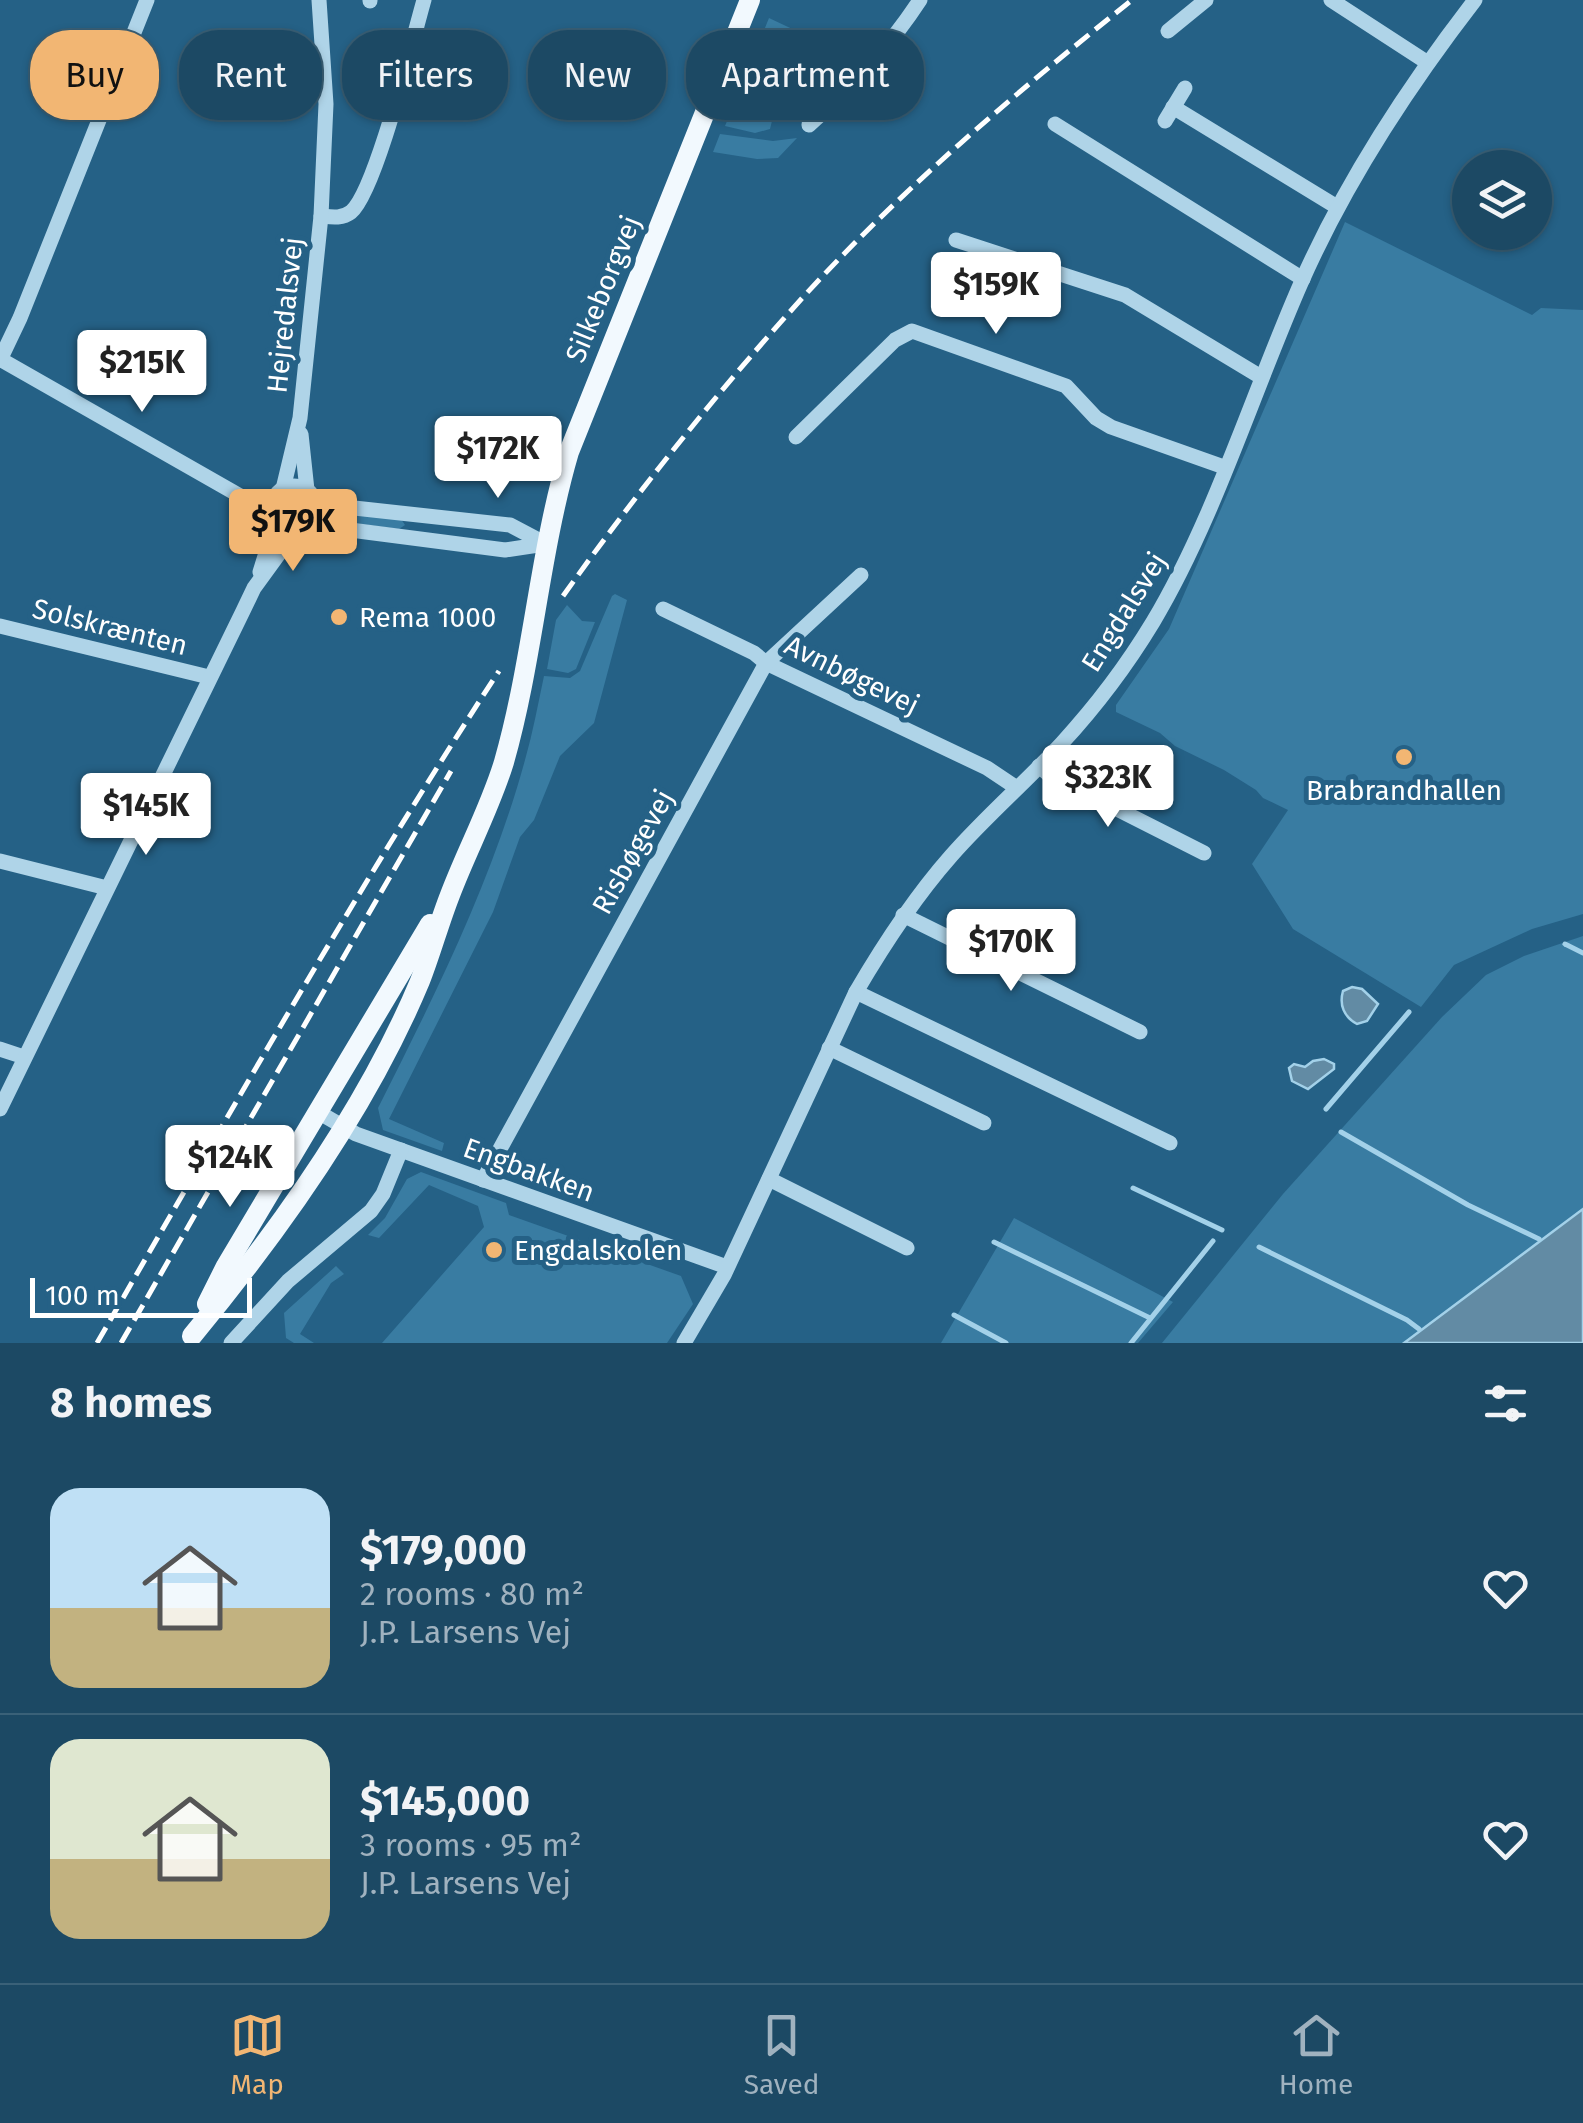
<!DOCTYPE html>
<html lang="en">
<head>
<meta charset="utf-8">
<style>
  :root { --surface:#1c4964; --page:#25506a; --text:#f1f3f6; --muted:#a0b2bf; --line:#3a6178; --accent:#f2b673 }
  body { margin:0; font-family:"Fira Sans",sans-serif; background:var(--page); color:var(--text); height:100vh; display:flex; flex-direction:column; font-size:38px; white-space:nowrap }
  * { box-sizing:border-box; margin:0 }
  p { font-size:32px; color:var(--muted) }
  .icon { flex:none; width:55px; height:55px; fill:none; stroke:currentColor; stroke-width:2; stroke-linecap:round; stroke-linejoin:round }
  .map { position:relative; height:1343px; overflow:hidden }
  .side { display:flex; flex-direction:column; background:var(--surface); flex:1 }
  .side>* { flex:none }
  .banner { position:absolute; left:30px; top:30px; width:1000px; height:90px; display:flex; gap:20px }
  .fabs { position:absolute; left:1452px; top:150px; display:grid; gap:20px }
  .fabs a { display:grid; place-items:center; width:100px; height:100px; border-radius:50%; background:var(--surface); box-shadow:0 2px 8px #0004,0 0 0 2px var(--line); font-size:50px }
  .scale { position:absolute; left:30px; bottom:25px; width:222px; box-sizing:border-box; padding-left:10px; border:5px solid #fff; border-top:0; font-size:28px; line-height:35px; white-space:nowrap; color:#fff; -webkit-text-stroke:8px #256186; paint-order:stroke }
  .price { position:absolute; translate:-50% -85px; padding:0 22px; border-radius:10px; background:#fff; color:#222; font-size:32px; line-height:65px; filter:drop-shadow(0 2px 5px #0008) }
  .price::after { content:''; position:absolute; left:50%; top:60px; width:30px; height:22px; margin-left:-15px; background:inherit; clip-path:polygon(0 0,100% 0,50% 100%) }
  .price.selected { background:var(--accent); color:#111 }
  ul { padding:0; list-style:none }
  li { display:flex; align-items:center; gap:30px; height:250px; padding:0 50px }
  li+li { border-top:2px solid var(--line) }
  li span { display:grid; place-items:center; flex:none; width:280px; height:200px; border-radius:30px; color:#555 }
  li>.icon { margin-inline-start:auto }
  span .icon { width:120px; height:120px; fill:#fffc; stroke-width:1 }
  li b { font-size:42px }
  h2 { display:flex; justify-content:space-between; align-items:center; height:120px; padding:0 50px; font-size:42px }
  .tag { padding:0 35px; border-radius:40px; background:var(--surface); box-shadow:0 2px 8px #0004,0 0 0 2px var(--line); font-size:35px; line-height:90px }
  .tag.selected { background:var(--accent); color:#111 }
  .dock { display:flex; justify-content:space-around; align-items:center; height:140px; border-top:2px solid var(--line); background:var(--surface); font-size:28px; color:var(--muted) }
  .dock a { display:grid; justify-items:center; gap:5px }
  .dock .selected { color:var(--accent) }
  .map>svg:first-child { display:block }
</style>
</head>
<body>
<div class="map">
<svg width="1583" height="1343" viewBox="0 0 1583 1343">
  <rect width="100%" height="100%" fill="#256186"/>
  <!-- green -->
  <g fill="#397ca2">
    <polygon points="769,18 856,59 810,100 787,95 777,101 770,129 755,133 725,126"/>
    <polygon points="720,134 773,141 797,138 778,158 757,159 713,152"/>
    <polygon points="1345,222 1532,315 1541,308 1583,310 1583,914 1532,929 1454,965 1421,1007 1293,929 1252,864 1288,810 1263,798 1256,790 1224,770 1175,746 1160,733 1116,712 1116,705 1169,629"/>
    <polygon points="340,511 401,519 405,525 399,529 339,521"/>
    <path d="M615 594 627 600 594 723 560 756 534 820 520 837 493 912 389 1119 444 1143 442 1151 383 1130 378 1108C434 997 492 881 525 760 533 732 538 704 544 676L570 678 580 671 612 596Z"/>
    <polygon points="567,605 582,621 595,622 576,669 568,673 547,669 556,620"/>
    <polygon points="1583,936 1583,1209 1404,1343 1162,1343 1283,1194 1442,1017 1486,975 1524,956"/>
    <polygon points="421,1172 506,1203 509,1215 681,1276 693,1304 667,1343 382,1343 484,1227 478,1206 429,1185 379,1238 368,1235 385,1218 407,1179"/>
    <polygon points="1014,1218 1173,1302 1138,1343 941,1343"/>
    <polygon points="336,1266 344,1274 331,1283 300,1334 314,1343 294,1343 286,1338 284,1313"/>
  </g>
  <!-- water -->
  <g fill="#628ba4" stroke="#a3d1e9" stroke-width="2.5">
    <path d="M1352 987 1362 989 1378 1004 1367 1021 1357 1024C1344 1017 1339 1005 1343 991Z"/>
    <polygon points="1324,1059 1334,1064 1334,1069 1308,1089 1292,1081 1289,1068 1294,1064 1305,1067 1313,1061"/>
    <polygon points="1583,1209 1583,1343 1404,1343"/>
  </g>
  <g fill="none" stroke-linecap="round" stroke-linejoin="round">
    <!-- stream -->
    <g stroke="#a3d1e9" stroke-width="5">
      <polyline points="1565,944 1583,953"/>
      <polyline points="1326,1109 1409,1012"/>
      <polyline points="1341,1132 1468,1205 1539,1239"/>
      <polyline points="1133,1188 1222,1230"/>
      <polyline points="994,1242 1150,1318"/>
      <polyline points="1259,1247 1407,1320 1419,1329"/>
      <polyline points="954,1315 1006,1343"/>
      <polyline points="1131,1343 1213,1241"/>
    </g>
    <!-- minor -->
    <g stroke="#afd4e8" stroke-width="15">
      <polyline points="370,0 370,1"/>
      <polyline points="1331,0 1428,63"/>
      <polyline points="1168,31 1206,0"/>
      <polyline points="1173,107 1337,207"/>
      <polyline points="1165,121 1185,88"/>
      <polyline points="1055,124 1303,279"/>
      <path d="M809 125C850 89 890 46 920 0"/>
      <path d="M321 216C331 217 342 219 351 212 376 191 413 38 424 0"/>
      <polyline points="956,240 1125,295 1261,377"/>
      <polyline points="0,359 242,497 271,505"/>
      <polyline points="0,360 20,318 147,0"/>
      <polyline points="301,434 307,490"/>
      <polyline points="796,437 895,340 912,331 1066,386 1096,418 1111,427 1224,467"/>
      <circle cx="294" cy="509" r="23"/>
      <polyline points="283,489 300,418 321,216 326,104 319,0"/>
      <polyline points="315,499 336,506 510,525 546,544"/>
      <polyline points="312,525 505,550 545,544"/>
      <polyline points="260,572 275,524"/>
      <polyline points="663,609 754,653 766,663 987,768 1017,788"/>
      <polyline points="0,626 209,677"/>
      <polyline points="1039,766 1048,774 1204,853"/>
      <polyline points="0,861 107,888"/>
      <polyline points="903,915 1140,1032"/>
      <polyline points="856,992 1170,1143"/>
      <polyline points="829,1048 984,1123"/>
      <polyline points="0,1049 24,1057"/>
      <polyline points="0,1109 243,611 254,588 294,533"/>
      <polyline points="318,1112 356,1134 727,1267"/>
      <polyline points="769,1179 907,1248"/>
      <polyline points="483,1180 766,663 861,575"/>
      <polyline points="231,1343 288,1281 371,1211 383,1194 401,1150"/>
      <path d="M684 1343 724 1275 856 992C884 944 914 898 951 856 986 816 1026 782 1062 743 1096 706 1127 665 1153 622 1214 520 1253 392 1301 283 1346 181 1407 88 1475 0"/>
    </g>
    <!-- major -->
    <g stroke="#f2f9fe" stroke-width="20">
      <polyline points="207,1304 226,1266 430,924"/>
      <path d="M192 1336C280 1230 367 1108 420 981 431 953 439 923 450 895 467 850 490 808 504 762 533 660 539 554 569 452L750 0"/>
    </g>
    <!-- rail -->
    <g stroke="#fff" stroke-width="5" stroke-dasharray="18 8" stroke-linecap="butt">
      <path d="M563 596C638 491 718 391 805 295 904 187 1018 91 1132 0"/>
      <path d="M97 1343C228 1116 356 890 499 671"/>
      <polyline points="121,1343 451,771"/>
    </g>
  </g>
  <!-- markers -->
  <g fill="#f2b673" stroke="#256186" stroke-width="4">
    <circle cx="339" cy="617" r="10"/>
    <circle cx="1404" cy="757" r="10"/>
    <circle cx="494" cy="1250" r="10"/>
  </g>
  <g text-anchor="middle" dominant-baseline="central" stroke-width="10" stroke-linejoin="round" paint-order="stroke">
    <!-- street labels -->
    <g font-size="28" fill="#fff" stroke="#256186">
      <text transform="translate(603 289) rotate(-68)">Silkeborgvej</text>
      <text transform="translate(285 315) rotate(-84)">Hejredalsvej</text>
      <text transform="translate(1124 612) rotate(-58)">Engdalsvej</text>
      <text transform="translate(110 627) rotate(14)">Solskrænten</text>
      <text transform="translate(852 675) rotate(26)">Avnbøgevej</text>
      <text transform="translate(633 852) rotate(-61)">Risbøgevej</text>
      <text transform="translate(529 1170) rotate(20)">Engbakken</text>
    </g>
    <!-- poi labels -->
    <g font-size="28" fill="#fff" stroke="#256186" text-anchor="start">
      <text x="359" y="617">Rema 1000</text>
      <text x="1404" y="790" text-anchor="middle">Brabrandhallen</text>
      <text x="514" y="1250">Engdalskolen</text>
    </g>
  </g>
</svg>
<div class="fabs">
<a><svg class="icon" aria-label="layers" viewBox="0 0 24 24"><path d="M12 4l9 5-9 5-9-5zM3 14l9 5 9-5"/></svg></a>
</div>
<div class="scale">100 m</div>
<b class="price" style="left:996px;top:337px">$159K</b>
<b class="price" style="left:142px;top:415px">$215K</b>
<b class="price" style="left:498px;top:501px">$172K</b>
<b class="price selected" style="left:293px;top:574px">$179K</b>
<b class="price" style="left:1108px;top:830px">$323K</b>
<b class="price" style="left:146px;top:858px">$145K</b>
<b class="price" style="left:1011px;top:994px">$170K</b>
<b class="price" style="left:230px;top:1210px">$124K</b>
<div class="banner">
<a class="tag selected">Buy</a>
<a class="tag">Rent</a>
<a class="tag">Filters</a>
<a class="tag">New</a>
<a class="tag">Apartment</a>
</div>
</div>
<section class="side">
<h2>8 homes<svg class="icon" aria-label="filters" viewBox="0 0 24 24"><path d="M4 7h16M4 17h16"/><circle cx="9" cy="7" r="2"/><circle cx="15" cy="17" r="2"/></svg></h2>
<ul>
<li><span style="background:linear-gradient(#bfe0f5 60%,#c2b280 0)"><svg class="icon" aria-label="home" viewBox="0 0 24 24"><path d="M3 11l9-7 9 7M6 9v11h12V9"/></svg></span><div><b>$179,000</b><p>2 rooms · 80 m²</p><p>J.P. Larsens Vej</p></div><svg class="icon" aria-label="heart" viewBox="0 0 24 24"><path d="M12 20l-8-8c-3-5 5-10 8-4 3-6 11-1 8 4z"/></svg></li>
<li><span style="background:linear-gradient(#dfe7d0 60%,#c2b280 0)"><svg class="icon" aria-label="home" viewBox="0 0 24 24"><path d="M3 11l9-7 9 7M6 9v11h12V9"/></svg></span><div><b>$145,000</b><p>3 rooms · 95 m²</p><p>J.P. Larsens Vej</p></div><svg class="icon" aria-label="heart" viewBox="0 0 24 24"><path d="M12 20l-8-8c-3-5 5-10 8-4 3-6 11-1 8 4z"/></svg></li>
</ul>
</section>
<nav class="dock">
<a class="selected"><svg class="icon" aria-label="map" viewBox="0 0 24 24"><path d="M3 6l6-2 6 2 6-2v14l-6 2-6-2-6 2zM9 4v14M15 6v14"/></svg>Map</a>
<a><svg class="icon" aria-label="saved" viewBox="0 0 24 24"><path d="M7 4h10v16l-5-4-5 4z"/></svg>Saved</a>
<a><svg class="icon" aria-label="home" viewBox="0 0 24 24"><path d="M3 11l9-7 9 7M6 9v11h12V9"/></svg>Home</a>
</nav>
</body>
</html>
